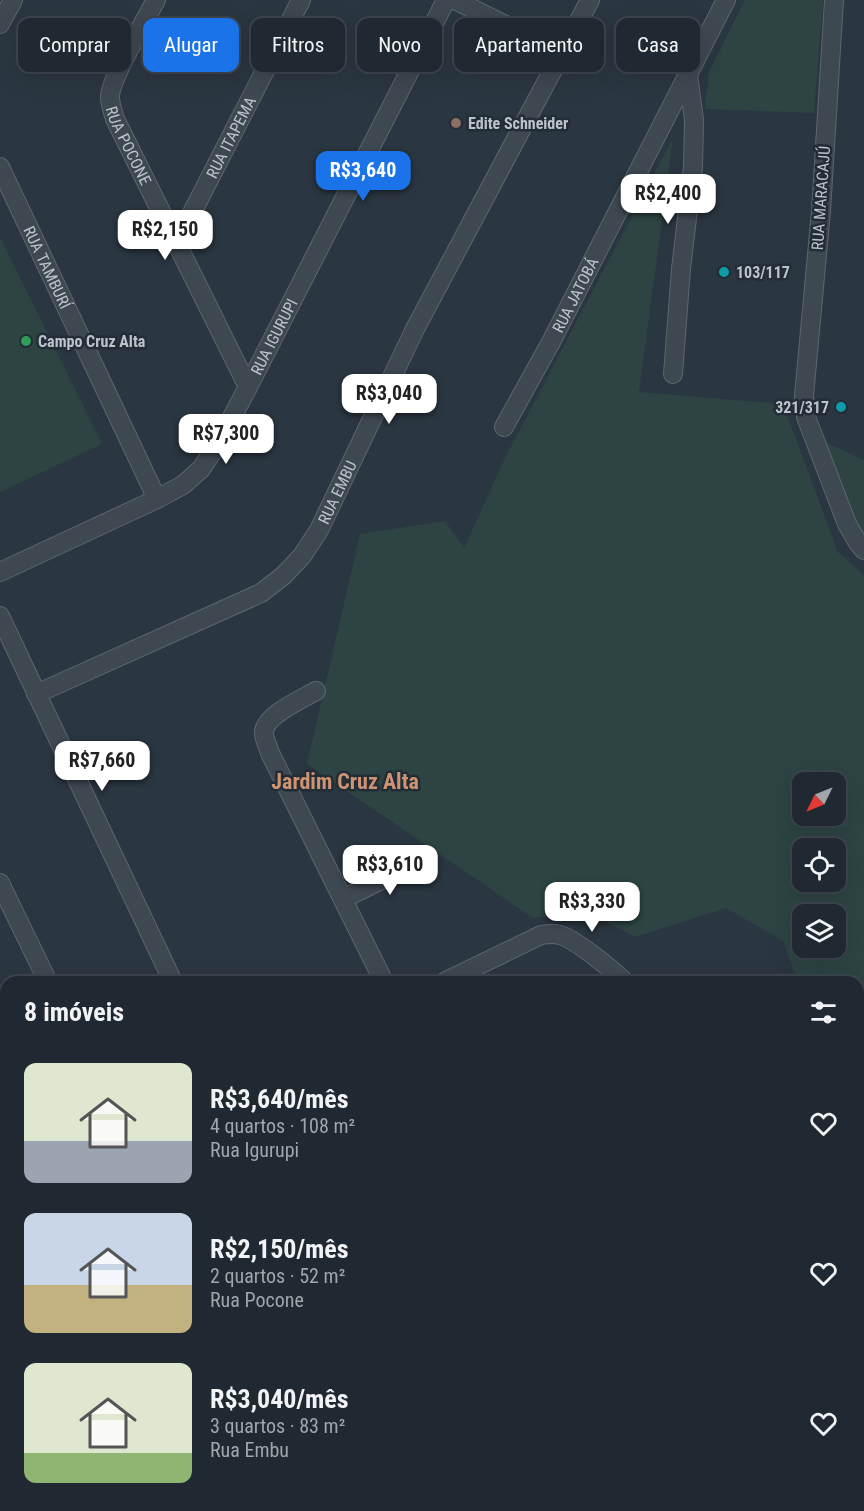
<!DOCTYPE html>
<html lang="pt">
<head>
<meta charset="utf-8">
<style>
  :root { --surface:#202831; --page:#283039; --text:#f1f3f6; --muted:#a2a6ab; --line:#3d444d; --accent:#1a73e8 }
  body { margin:0; font-family:"Roboto Condensed",sans-serif; background:var(--page); color:var(--text); height:100vh; display:flex; flex-direction:column; font-size:22px; white-space:nowrap }
  * { box-sizing:border-box; margin:0 }
  p { font-size:20px; color:var(--muted) }
  .icon { flex:none; width:33px; height:33px; fill:none; stroke:currentColor; stroke-width:2; stroke-linecap:round; stroke-linejoin:round }
  .map { position:relative; flex:1; overflow:hidden }
  .drawer { position:absolute; left:0px; top:976px; width:864px; height:536px; display:flex; flex-direction:column; background:var(--surface); border-radius:18px 18px 0 0; box-shadow:0 6px 24px #0002,0 0 0 2px var(--line) }
  .drawer>* { flex:none }
  .hud { position:absolute; left:18px; top:18px; width:828px; height:54px; display:flex; gap:12px }
  .needle { width:39px; rotate:227deg }
  .buttons { position:absolute; left:792px; top:772px; display:grid; gap:12px }
  .buttons a { display:grid; place-items:center; width:54px; height:54px; border-radius:12px; background:var(--surface); box-shadow:0 6px 24px #0002,0 0 0 2px var(--line); font-size:30px }
  .price { position:absolute; translate:-50% -51px; padding:0 14px; border-radius:12px; background:#fff; color:#222; font-size:20px; line-height:39px; filter:drop-shadow(0 2px 3px #0008) }
  .price::after { content:''; position:absolute; left:50%; top:36px; width:18px; height:14px; margin-left:-9px; background:inherit; clip-path:polygon(0 0,100% 0,50% 100%) }
  .price.active { background:var(--accent); color:#fff }
  ul { padding:0; list-style:none }
  li { display:flex; align-items:center; gap:18px; height:150px; padding:0 24px }
  li span { display:grid; place-items:center; flex:none; width:168px; height:120px; border-radius:12px; color:#555 }
  li>.icon { margin-inline-start:auto }
  span .icon { width:72px; height:72px; fill:#fffc; stroke-width:1 }
  li b { font-size:26px }
  h2 { display:flex; justify-content:space-between; align-items:center; height:72px; padding:0 24px; font-size:26px }
  .tag { padding:0 21px; border-radius:12px; background:var(--surface); box-shadow:0 6px 24px #0002,0 0 0 2px var(--line); font-size:21px; line-height:54px }
  .tag.active { background:var(--accent); color:#fff }
  .map>svg:first-child { display:block }
</style>
</head>
<body>
<div class="map">
<svg width="864" height="1511" viewBox="0 0 864 1511">
  <rect width="100%" height="100%" fill="#2a3641"/>
  <!-- green -->
  <g fill="#2d4443" fill-rule="evenodd">
    <polygon points="745,0 823,0 814,113 705,109 709,72"/>
    <path d="M673 138 639 392 783 404 838 552 864 575V1268L858 1273V982H798L783 941 726 908 635 937 589 913 533 918 307 764 360 534 445 521 464 548 505 458ZM802 783H836V816H802ZM802 849H836V882H802ZM802 915H836V948H802Z"/>
    <polygon points="0,237 102,444 0,492"/>
    <polygon points="823,441 864,460 864,535 851,517"/>
    <polygon points="864,1426 864,1511 759,1511 766,1506 858,1506 858,1431"/>
  </g>
  <g fill="none" stroke-linecap="round" stroke-linejoin="round">
    <!-- stream -->
    <g stroke="#415569" stroke-width="4">
      <polyline points="858,1345 864,1339"/>
      <polyline points="661,1511 669,1506"/>
    </g>
    <!-- minor casing -->
    <g stroke="#5c666f" stroke-width="20">
      <g id="minor">
        <path id="s1" d="M156 0C146 19 110 79 110 97 110 104 113 112 115 119L248 387"/>
        <polyline points="455,0 562,53"/>
        <polyline points="834,0 821,211 804,396 806,417 847,524 858,543 864,550"/>
        <polyline points="0,24 13,0"/>
        <path id="s2" d="M0 167 157 499"/>
        <path id="s3" d="M176 244 301 0"/>
        <polyline points="673,374 681,269 693,167 694,120 688,75"/>
        <path id="s4" d="M504 427 551 342 726 0"/>
        <path id="s5" d="M0 572 157 499 183 485 201 469 219 442 248 387 446 0"/>
        <polyline points="0,616 173,982"/>
        <path d="M316 691C302 699 267 714 264 731 263 738 268 746 270 753L384 982"/>
        <path id="s6" d="M36 694 261 593 283 576 302 556 319 530 415 329 590 0"/>
        <polyline points="0,883 48,982"/>
        <polyline points="343,899 420,861"/>
        <path d="M444 982 541 935C547 934 553 933 560 935 575 939 614 971 625 982"/>
        <polyline points="0,1071 6,1075"/>
        <polyline points="0,1144 6,1157"/>
        <polyline points="858,1312 864,1306"/>
        <polyline points="0,1398 6,1411"/>
        <polyline points="858,1422 864,1416"/>
        <polyline points="0,1442 6,1437"/>
        <polyline points="48,1506 50,1511"/>
        <polyline points="421,1511 432,1506"/>
        <polyline points="621,1511 628,1506"/>
        <polyline points="745,1511 752,1506"/>
      </g>
    </g>
    <!-- minor -->
    <use href="#minor" stroke="#3e4851" stroke-width="18"/>
  </g>
  <!-- markers -->
  <circle fill="#8d6e63" stroke="#222d37" stroke-width="2" cx="456" cy="123" r="6"/>
  <g fill="#0f9aa8" stroke="#222d37" stroke-width="2">
    <circle cx="724" cy="272" r="6"/>
    <circle cx="841" cy="407" r="6"/>
  </g>
  <circle fill="#2e9e5b" stroke="#222d37" stroke-width="2" cx="26" cy="341" r="6"/>
  <g text-anchor="middle" dominant-baseline="central" stroke-width="5" stroke-linejoin="round" paint-order="stroke">
    <!-- poi labels -->
    <g font-size="16" font-weight="bold" fill="#bbc3cb" stroke="#222d37" text-anchor="start">
      <text x="468" y="123">Edite Schneider</text>
      <text x="736" y="272">103/117</text>
      <text x="38" y="341">Campo Cruz Alta</text>
      <text x="829" y="407" text-anchor="end">321/317</text>
    </g>
    <!-- street labels -->
    <g font-size="16" fill="#bbc3cb" stroke="#222d37">
      <text stroke="none"><textPath href="#s3" startOffset="120">RUA ITAPEMA</textPath></text>
      <text stroke="none"><textPath href="#s1" startOffset="160">RUA POCONE</textPath></text>
      <text transform="translate(821 198) rotate(-86)">RUA MARACAJÚ</text>
      <text stroke="none"><textPath href="#s2" startOffset="111">RUA TAMBURÍ</textPath></text>
      <text stroke="none"><textPath href="#s4" startOffset="150">RUA JATOBÁ</textPath></text>
      <text stroke="none"><textPath href="#s5" startOffset="378">RUA IGURUPI</textPath></text>
      <text stroke="none"><textPath href="#s6" startOffset="375">RUA EMBU</textPath></text>
    </g>
    <!-- district labels -->
    <g font-size="22" font-weight="bold" fill="#ce9373" stroke="#222d37">
      <text x="345" y="781">Jardim Cruz Alta</text>
    </g>
  </g>
</svg>
<div class="buttons">
<a><svg class="needle" viewBox="-14 -14 28 28"><path d="M0-13l5 13h-10z" fill="#e53935"/><path d="M0 13l5-13h-10z" fill="#a2a6ab"/></svg></a>
<a><svg class="icon" aria-label="locate" viewBox="0 0 24 24"><circle cx="12" cy="12" r="6"/><path d="M12 2v4M12 18v4M2 12h4M18 12h4"/></svg></a>
<a><svg class="icon" aria-label="layers" viewBox="0 0 24 24"><path d="M12 4l9 5-9 5-9-5zM3 14l9 5 9-5"/></svg></a>
</div>
<b class="price active" style="left:363px;top:202px">R$3,640</b>
<b class="price" style="left:668px;top:225px">R$2,400</b>
<b class="price" style="left:165px;top:261px">R$2,150</b>
<b class="price" style="left:389px;top:425px">R$3,040</b>
<b class="price" style="left:226px;top:465px">R$7,300</b>
<b class="price" style="left:102px;top:792px">R$7,660</b>
<b class="price" style="left:390px;top:896px">R$3,610</b>
<b class="price" style="left:592px;top:933px">R$3,330</b>
<div class="hud">
<a class="tag">Comprar</a>
<a class="tag active">Alugar</a>
<a class="tag">Filtros</a>
<a class="tag">Novo</a>
<a class="tag">Apartamento</a>
<a class="tag">Casa</a>
</div>
<section class="drawer">
<h2>8 imóveis<svg class="icon" aria-label="filters" viewBox="0 0 24 24"><path d="M4 7h16M4 17h16"/><circle cx="9" cy="7" r="2"/><circle cx="15" cy="17" r="2"/></svg></h2>
<ul>
<li><span style="background:linear-gradient(#dfe7d0 65%,#9aa5b1 0)"><svg class="icon" aria-label="home" viewBox="0 0 24 24"><path d="M3 11l9-7 9 7M6 9v11h12V9"/></svg></span><div><b>R$3,640/mês</b><p>4 quartos · 108 m²</p><p>Rua Igurupi</p></div><svg class="icon" aria-label="heart" viewBox="0 0 24 24"><path d="M12 20l-8-8c-3-5 5-10 8-4 3-6 11-1 8 4z"/></svg></li>
<li><span style="background:linear-gradient(#c9d6e8 60%,#c2b280 0)"><svg class="icon" aria-label="home" viewBox="0 0 24 24"><path d="M3 11l9-7 9 7M6 9v11h12V9"/></svg></span><div><b>R$2,150/mês</b><p>2 quartos · 52 m²</p><p>Rua Pocone</p></div><svg class="icon" aria-label="heart" viewBox="0 0 24 24"><path d="M12 20l-8-8c-3-5 5-10 8-4 3-6 11-1 8 4z"/></svg></li>
<li><span style="background:linear-gradient(#dfe7d0 75%,#8fb573 0)"><svg class="icon" aria-label="home" viewBox="0 0 24 24"><path d="M3 11l9-7 9 7M6 9v11h12V9"/></svg></span><div><b>R$3,040/mês</b><p>3 quartos · 83 m²</p><p>Rua Embu</p></div><svg class="icon" aria-label="heart" viewBox="0 0 24 24"><path d="M12 20l-8-8c-3-5 5-10 8-4 3-6 11-1 8 4z"/></svg></li>
</ul>
</section>
</div>
</body>
</html>
